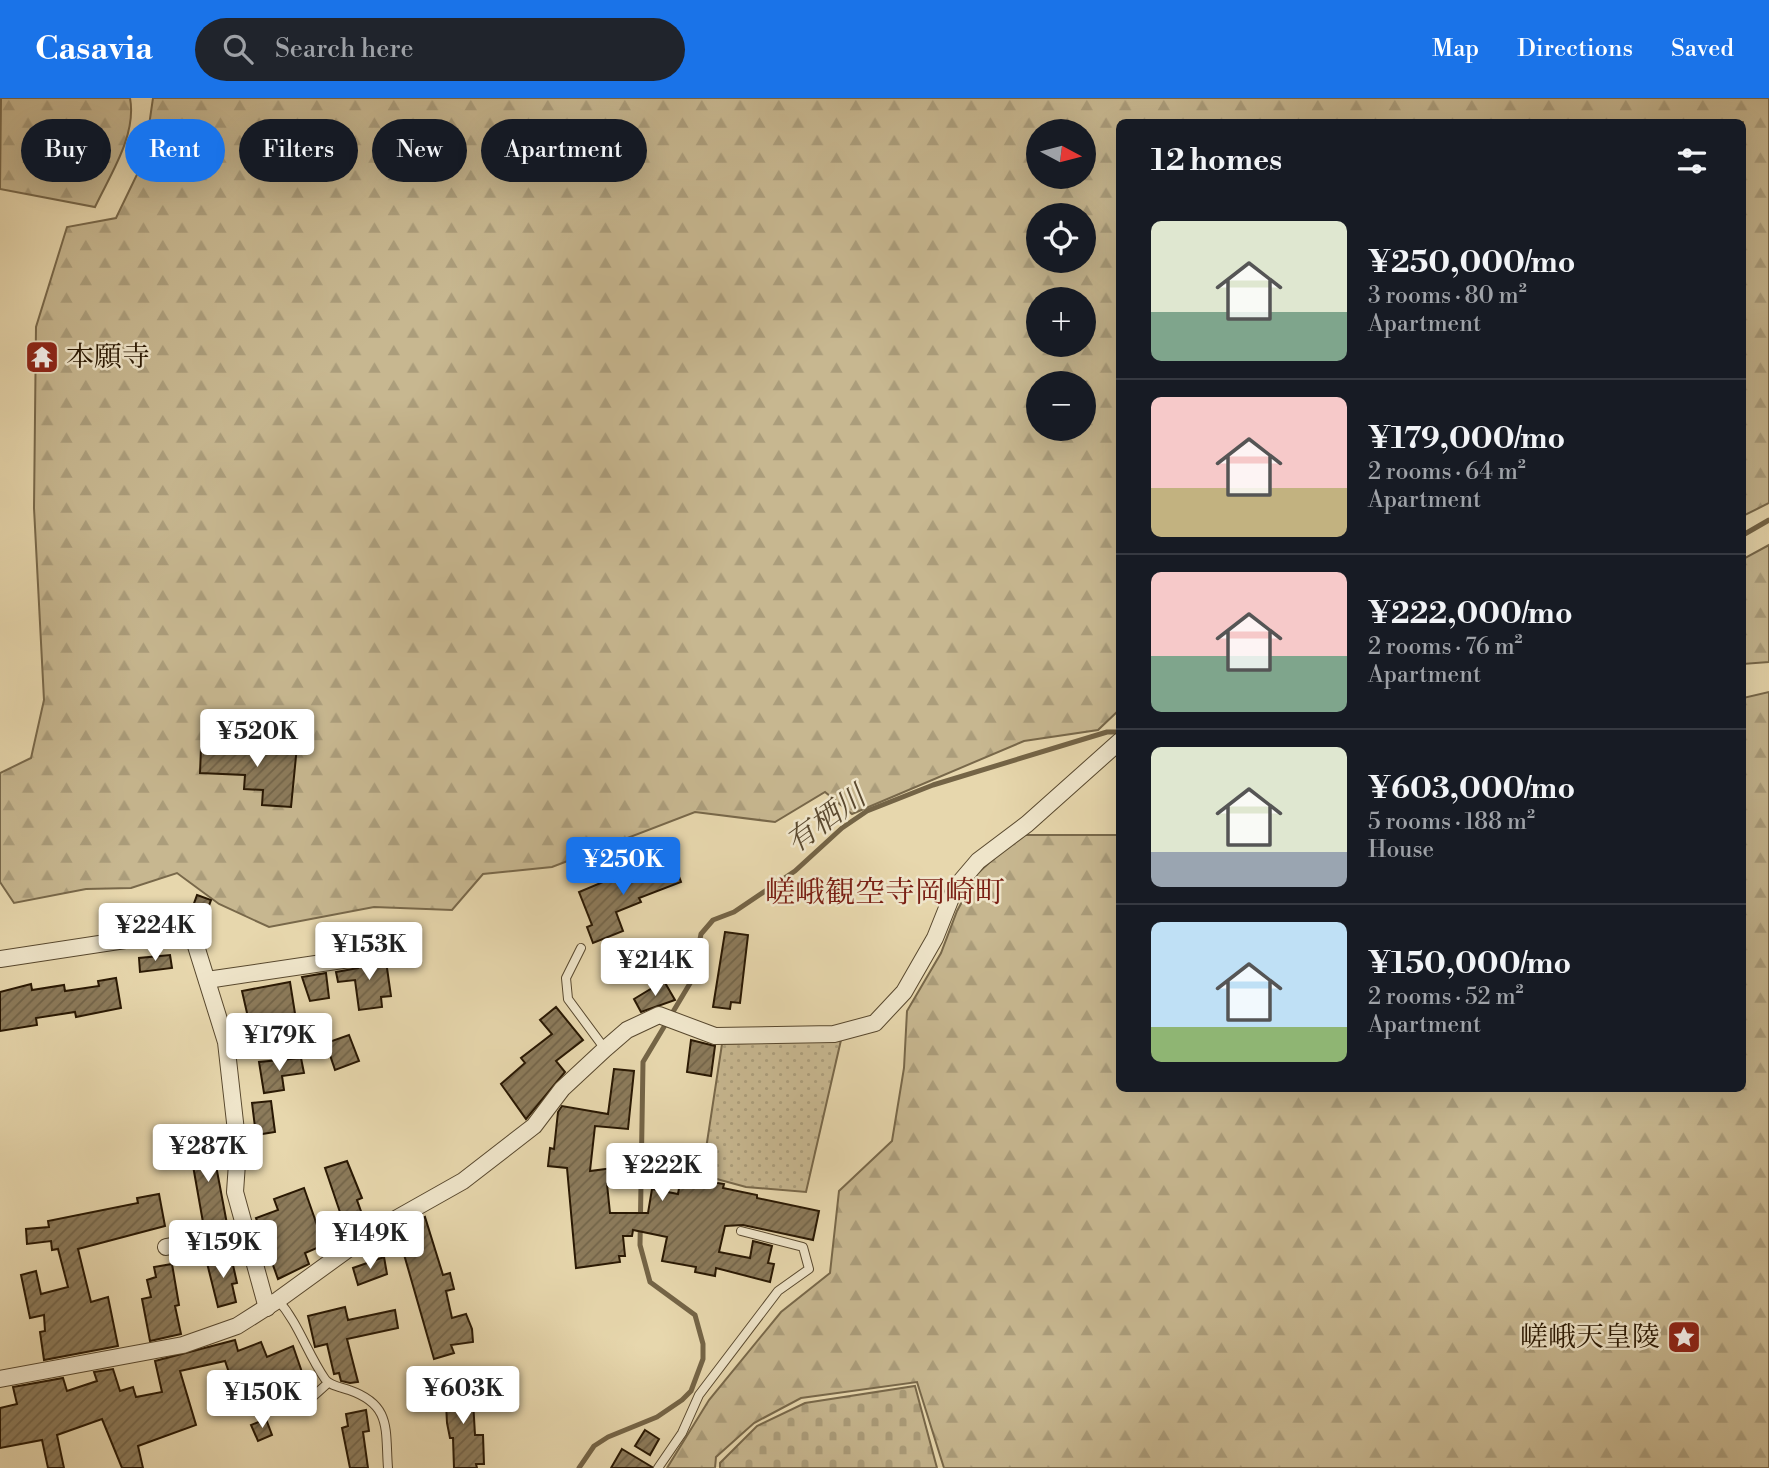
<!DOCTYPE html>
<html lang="en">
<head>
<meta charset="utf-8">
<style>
  :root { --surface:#171b24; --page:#20242c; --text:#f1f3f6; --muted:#9ea1a6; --line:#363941; --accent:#1a73e8 }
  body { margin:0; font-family:"Libre Bodoni","Noto Serif JP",serif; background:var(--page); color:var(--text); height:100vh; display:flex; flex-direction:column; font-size:26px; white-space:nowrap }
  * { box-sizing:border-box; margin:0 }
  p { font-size:23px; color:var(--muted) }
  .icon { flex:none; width:38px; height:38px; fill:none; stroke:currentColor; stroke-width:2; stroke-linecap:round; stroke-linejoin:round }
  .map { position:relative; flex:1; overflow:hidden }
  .panel { position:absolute; left:1116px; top:21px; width:630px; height:973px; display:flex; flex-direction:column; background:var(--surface); border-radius:10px; box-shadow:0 7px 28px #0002 }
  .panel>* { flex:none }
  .hud { position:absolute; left:21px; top:21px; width:665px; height:63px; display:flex; gap:14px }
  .needle { width:46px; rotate:97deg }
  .tools { position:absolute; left:1026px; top:21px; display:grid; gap:14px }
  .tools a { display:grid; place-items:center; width:70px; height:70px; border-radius:50%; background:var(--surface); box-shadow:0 7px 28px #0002; font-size:35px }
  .price { position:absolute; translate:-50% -60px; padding:0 16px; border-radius:7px; background:#fff; color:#222; font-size:23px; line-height:46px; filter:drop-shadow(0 2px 4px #0008) }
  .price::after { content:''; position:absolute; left:50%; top:42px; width:21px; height:16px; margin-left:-10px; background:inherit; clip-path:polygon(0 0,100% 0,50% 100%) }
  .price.current { background:var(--accent); color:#fff }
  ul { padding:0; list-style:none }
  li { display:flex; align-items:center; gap:21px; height:175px; padding:0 35px }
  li+li { border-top:2px solid var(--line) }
  li span { display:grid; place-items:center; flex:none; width:196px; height:140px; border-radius:10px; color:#555 }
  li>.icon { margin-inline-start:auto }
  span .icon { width:84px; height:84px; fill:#fffc; stroke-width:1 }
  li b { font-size:30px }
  h2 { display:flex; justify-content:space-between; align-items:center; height:84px; padding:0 35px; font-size:30px }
  .tag { padding:0 24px; border-radius:32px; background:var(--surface); box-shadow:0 7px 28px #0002; font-size:24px; line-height:63px }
  .tag.current { background:var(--accent); color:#fff }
  header { display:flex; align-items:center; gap:42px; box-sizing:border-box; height:98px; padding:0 35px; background:var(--accent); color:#fff }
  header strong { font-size:33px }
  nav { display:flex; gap:38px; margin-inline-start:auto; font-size:24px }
  .search { width:490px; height:63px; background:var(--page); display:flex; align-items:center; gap:18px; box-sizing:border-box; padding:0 24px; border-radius:38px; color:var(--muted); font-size:26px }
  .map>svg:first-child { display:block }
</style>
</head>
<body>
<header>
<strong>Casavia</strong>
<div class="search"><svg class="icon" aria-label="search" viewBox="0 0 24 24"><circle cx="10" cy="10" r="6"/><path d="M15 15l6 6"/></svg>Search here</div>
<nav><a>Map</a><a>Directions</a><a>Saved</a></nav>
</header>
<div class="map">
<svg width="1769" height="1370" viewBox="0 0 1769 1370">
  <defs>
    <pattern id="grass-dots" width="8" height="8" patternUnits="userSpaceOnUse" patternTransform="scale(1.75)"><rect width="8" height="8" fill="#c7b790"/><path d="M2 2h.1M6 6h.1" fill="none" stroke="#ab9d7b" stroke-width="1.8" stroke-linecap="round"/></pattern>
    <pattern id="forest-firs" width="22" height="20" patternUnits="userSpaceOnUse" patternTransform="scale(1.75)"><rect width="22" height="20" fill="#c7b790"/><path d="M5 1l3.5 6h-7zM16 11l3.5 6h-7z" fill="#ab9d7b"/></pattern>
    <pattern id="cemetery-stones" width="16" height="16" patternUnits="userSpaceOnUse" patternTransform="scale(1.75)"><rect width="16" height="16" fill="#c7b790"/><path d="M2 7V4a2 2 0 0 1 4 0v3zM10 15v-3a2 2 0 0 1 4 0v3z" fill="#ab9d7b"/></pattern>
    <pattern id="building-hatch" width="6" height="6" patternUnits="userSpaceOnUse" patternTransform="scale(1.75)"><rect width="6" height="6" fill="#8c7b5b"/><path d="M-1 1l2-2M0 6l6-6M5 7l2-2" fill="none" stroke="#726449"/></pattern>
  </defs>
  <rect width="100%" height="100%" fill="#e7d7ad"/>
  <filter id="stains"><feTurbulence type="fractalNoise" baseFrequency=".00286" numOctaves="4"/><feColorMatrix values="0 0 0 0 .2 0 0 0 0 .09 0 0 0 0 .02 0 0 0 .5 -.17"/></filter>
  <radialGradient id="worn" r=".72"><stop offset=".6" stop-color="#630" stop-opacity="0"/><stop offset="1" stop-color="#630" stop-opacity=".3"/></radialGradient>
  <!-- grass -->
  <polygon fill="url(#grass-dots)" stroke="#78684a" stroke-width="2" points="841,942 806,1094 746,1089 702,1077 722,946"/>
  <!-- forest -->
  <g fill="url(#forest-firs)" stroke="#78684a" stroke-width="2" fill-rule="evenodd">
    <path d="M1 0H130C137 37 110 77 95 109L0 91Z"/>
    <path d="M153 0H1769V405L1743 418V24H1120V611L1098 632 1024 643 852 716 825 694 775 724 695 714 552 769 483 776 452 812 374 809 269 829 219 806 177 775 131 790 86 791 14 805 0 784V675L31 660 44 602 34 410 36 229 67 129 116 120 144 62ZM1038 33H1083V79H1038ZM1038 117H1083V163H1038ZM1038 201H1083V247H1038ZM1038 285H1083V331H1038Z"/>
    <polygon points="1769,447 1769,564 1743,566 1743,461"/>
    <polygon points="1769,594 1769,1370 944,1370 917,1284 801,1300 754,1325 716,1359 715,1370 667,1370 709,1302 781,1214 830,1175 839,1093 892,1043 904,970 907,913 941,855 957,813 977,776 1019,737 1120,737 1120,990 1743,990 1743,600"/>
  </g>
  <!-- cemetery -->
  <polygon fill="url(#cemetery-stones)" stroke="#78684a" stroke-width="2" points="915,1288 937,1370 720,1370 720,1365 757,1328 805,1305"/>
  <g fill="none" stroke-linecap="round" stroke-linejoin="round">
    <!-- stream -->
    <g stroke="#746446" stroke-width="5">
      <polyline points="1743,437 1769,422"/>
      <polyline points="579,1370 594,1348 608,1339 657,1319 682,1302 691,1293 703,1261 703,1246 695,1217 650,1184 640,1147 643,964 692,882 701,836 713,822 734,814 795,773 842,730 867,713 933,687 1107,634 1120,634"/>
    </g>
  </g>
  <!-- building -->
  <g fill="url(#building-hatch)" stroke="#291803" stroke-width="2">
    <polygon points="250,642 297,648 291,709 262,707 263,692 244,691 245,677 200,675 201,650 250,652"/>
    <polygon points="673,762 681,784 639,800 641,804 616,814 623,833 593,845 587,829 592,827 579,794 629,773 631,778"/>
    <polygon points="197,797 211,802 206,816 192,811"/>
    <polygon points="725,834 748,837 740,905 731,904 730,911 713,909"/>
    <polygon points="385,856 391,898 381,899 382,909 359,912 355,882 338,884 336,874 358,870 365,864 366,859"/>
    <polygon points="170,857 172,870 140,874 139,860"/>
    <polygon points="326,875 329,900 310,903 302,879"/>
    <polygon points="116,880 121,910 76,919 75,914 36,920 37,927 0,933 0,894 31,886 32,892 64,887 65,893 99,888 98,883"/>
    <polygon points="664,883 675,902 641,914 634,901"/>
    <polygon points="290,884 297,928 252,937 242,893"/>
    <polygon points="556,909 583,942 556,963 565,974 526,1021 501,986 525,965 521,960 552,936 540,922"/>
    <polygon points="349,937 359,963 335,972 326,945"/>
    <polygon points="691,942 715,948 711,978 687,974"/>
    <polygon points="301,960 304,975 282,978 284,992 264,995 259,964"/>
    <polygon points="614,971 634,973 628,1031 595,1028 590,1073 628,1068 630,1084 607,1086 610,1115 648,1115 652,1091 678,1096 681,1079 724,1086 723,1090 757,1097 757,1100 819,1113 813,1142 743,1127 725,1128 719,1154 750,1160 753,1143 772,1148 768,1165 774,1166 770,1184 716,1170 715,1178 695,1174 696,1169 662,1163 667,1139 633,1132 632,1138 623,1138 625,1158 619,1158 620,1164 576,1170 567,1070 548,1068 550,1050 554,1051 558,1014 562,1008 608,1016"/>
    <polygon points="271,1003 275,1034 256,1037 252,1005"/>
    <polygon points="211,1041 227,1126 204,1130 189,1045"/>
    <polygon points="347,1063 362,1100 357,1102 363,1119 344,1126 325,1070"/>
    <polygon points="304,1090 324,1147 305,1155 309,1166 278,1181 256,1120 278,1112 274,1101"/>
    <polygon points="159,1096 165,1128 78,1151 91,1204 108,1199 118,1248 44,1262 40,1234 45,1233 44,1217 30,1220 21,1177 36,1173 41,1196 68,1189 58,1151 52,1152 51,1143 27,1146 26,1131 49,1129 48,1123 138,1105 137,1100"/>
    <polygon points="425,1119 443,1177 450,1175 454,1191 446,1193 452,1220 466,1216 472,1231 473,1244 451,1247 454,1255 434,1261 397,1132"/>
    <polygon points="231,1158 237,1185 232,1186 236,1204 218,1209 207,1165"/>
    <polygon points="384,1159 387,1176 358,1187 353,1170"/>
    <polygon points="172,1166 179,1207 175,1208 181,1236 150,1243 142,1201 151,1199 147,1182 156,1179 154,1169"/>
    <polygon points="345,1209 348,1222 395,1212 398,1230 347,1241 358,1284 350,1285 341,1283 339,1275 334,1276 327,1246 315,1249 308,1218"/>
    <polygon points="235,1242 238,1253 261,1244 267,1259 293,1248 305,1283 269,1298 271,1308 257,1313 246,1285 234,1289 225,1263 180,1273 196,1327 138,1348 143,1370 122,1370 102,1321 57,1337 64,1370 48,1370 42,1342 0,1350 0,1310 17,1306 13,1289 63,1280 67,1293 97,1283 94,1274 113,1271 120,1293 133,1289 136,1299 162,1294 155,1263"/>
    <polygon points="472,1285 475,1337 483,1337 484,1366 476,1366 477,1370 454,1370 453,1340 450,1340 447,1325 445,1286"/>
    <polygon points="366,1312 369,1333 363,1334 368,1370 350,1370 342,1330 348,1328 346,1316"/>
    <polygon points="266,1321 272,1337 258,1343 251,1327"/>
    <polygon points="645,1332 659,1341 650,1357 635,1348"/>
    <polygon points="622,1351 652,1369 652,1370 611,1370"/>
  </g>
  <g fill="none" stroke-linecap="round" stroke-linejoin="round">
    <!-- lane casing -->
    <g stroke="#58482e" stroke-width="10">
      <g id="lane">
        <polyline points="581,850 566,880 568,901 605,951"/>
        <path d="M278 1202C299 1226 307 1255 325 1281 330 1288 341 1289 349 1292 392 1307 385 1331 388 1370"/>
        <polyline points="298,1312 328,1285"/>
        <polyline points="658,1370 682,1335 699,1297 778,1193 809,1171 803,1149 741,1133"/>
      </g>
    </g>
    <!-- street casing -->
    <g stroke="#58482e" stroke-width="18">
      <g id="street">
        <polyline points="0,861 191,832 226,944 238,1051 235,1094 267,1210"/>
        <polyline points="207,882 356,860"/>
        <polyline points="166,1149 247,1134"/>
        <polyline points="0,1281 183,1247 237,1228 278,1202 369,1136 463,1083 534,1028 562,991 605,951 627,932 659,917 715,938 834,936 875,925 904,894 935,840 955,790 978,763 1027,726 1120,643"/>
      </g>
    </g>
    <!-- lane -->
    <use href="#lane" stroke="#efe5ca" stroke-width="8"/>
    <!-- street -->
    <use href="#street" stroke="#efe5ca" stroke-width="16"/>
  </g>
  <!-- icons -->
  <defs>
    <g id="temple-square" transform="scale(1.75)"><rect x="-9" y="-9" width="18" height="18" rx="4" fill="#8f2418" stroke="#efe5ca"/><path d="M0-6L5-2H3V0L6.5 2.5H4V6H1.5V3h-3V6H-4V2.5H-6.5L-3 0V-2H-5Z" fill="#fff"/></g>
    <g id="sight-square" transform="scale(1.75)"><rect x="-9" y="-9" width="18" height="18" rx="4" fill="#8f2418" stroke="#efe5ca"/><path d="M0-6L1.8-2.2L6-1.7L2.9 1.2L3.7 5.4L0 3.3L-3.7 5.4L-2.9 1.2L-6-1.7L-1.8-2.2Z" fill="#fff"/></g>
  </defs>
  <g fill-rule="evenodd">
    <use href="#temple-square" x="42" y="259"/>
    <use href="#sight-square" x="1684" y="1239"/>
  </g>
  <g text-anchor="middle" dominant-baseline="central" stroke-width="5" stroke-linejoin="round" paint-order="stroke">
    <!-- poi labels -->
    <g font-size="28" fill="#291803" stroke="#efe5ca" text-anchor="start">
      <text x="66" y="259">本願寺</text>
      <text x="1660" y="1239" text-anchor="end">嵯峨天皇陵</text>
    </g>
    <!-- water labels -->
    <g font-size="30" font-style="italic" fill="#5b4a30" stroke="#efe5ca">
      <text transform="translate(826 722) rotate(-36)">有栖川</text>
    </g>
    <!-- neighbourhood labels -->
    <g font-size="30" fill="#7a1f14" stroke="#efe5ca">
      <text x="885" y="795">嵯峨観空寺岡崎町</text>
    </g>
  </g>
  <rect width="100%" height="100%" filter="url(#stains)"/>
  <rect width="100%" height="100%" fill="url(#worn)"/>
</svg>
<div class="tools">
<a><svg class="needle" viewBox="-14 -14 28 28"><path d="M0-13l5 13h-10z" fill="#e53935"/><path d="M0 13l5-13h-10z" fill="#9ea1a6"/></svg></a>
<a><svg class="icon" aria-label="locate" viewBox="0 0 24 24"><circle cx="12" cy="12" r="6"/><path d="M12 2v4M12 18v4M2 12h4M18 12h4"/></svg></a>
<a>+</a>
<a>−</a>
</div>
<b class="price" style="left:257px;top:671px">¥520K</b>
<b class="price current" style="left:623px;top:799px">¥250K</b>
<b class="price" style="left:155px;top:865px">¥224K</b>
<b class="price" style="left:369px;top:884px">¥153K</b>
<b class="price" style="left:655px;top:900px">¥214K</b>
<b class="price" style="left:279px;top:975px">¥179K</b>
<b class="price" style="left:208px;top:1086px">¥287K</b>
<b class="price" style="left:662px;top:1105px">¥222K</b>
<b class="price" style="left:370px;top:1173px">¥149K</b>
<b class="price" style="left:223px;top:1182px">¥159K</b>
<b class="price" style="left:463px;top:1328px">¥603K</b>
<b class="price" style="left:262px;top:1332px">¥150K</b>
<div class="hud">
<a class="tag">Buy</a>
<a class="tag current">Rent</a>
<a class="tag">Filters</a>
<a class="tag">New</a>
<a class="tag">Apartment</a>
</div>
<section class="panel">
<h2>12 homes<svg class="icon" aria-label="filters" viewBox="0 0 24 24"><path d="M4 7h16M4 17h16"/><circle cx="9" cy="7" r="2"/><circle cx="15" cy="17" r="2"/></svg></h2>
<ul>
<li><span style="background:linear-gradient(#dfe7d0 65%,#7fa58c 0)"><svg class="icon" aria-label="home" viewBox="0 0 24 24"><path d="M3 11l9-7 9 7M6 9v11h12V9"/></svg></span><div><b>¥250,000/mo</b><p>3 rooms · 80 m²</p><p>Apartment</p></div></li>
<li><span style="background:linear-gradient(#f6c9c9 65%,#c2b280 0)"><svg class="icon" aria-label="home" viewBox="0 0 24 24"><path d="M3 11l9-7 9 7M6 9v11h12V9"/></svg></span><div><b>¥179,000/mo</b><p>2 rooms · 64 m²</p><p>Apartment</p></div></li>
<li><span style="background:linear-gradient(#f6c9c9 60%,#7fa58c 0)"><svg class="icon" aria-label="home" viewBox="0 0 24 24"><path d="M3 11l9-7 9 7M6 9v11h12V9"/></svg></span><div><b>¥222,000/mo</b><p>2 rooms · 76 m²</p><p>Apartment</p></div></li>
<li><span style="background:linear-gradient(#dfe7d0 75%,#9aa5b1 0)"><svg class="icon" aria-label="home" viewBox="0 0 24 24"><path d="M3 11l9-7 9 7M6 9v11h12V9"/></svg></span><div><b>¥603,000/mo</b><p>5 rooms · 188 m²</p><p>House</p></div></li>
<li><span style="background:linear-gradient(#bfe0f5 75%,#8fb573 0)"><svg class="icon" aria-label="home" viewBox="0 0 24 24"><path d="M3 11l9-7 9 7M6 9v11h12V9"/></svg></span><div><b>¥150,000/mo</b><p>2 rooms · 52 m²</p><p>Apartment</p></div></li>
</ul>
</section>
</div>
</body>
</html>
